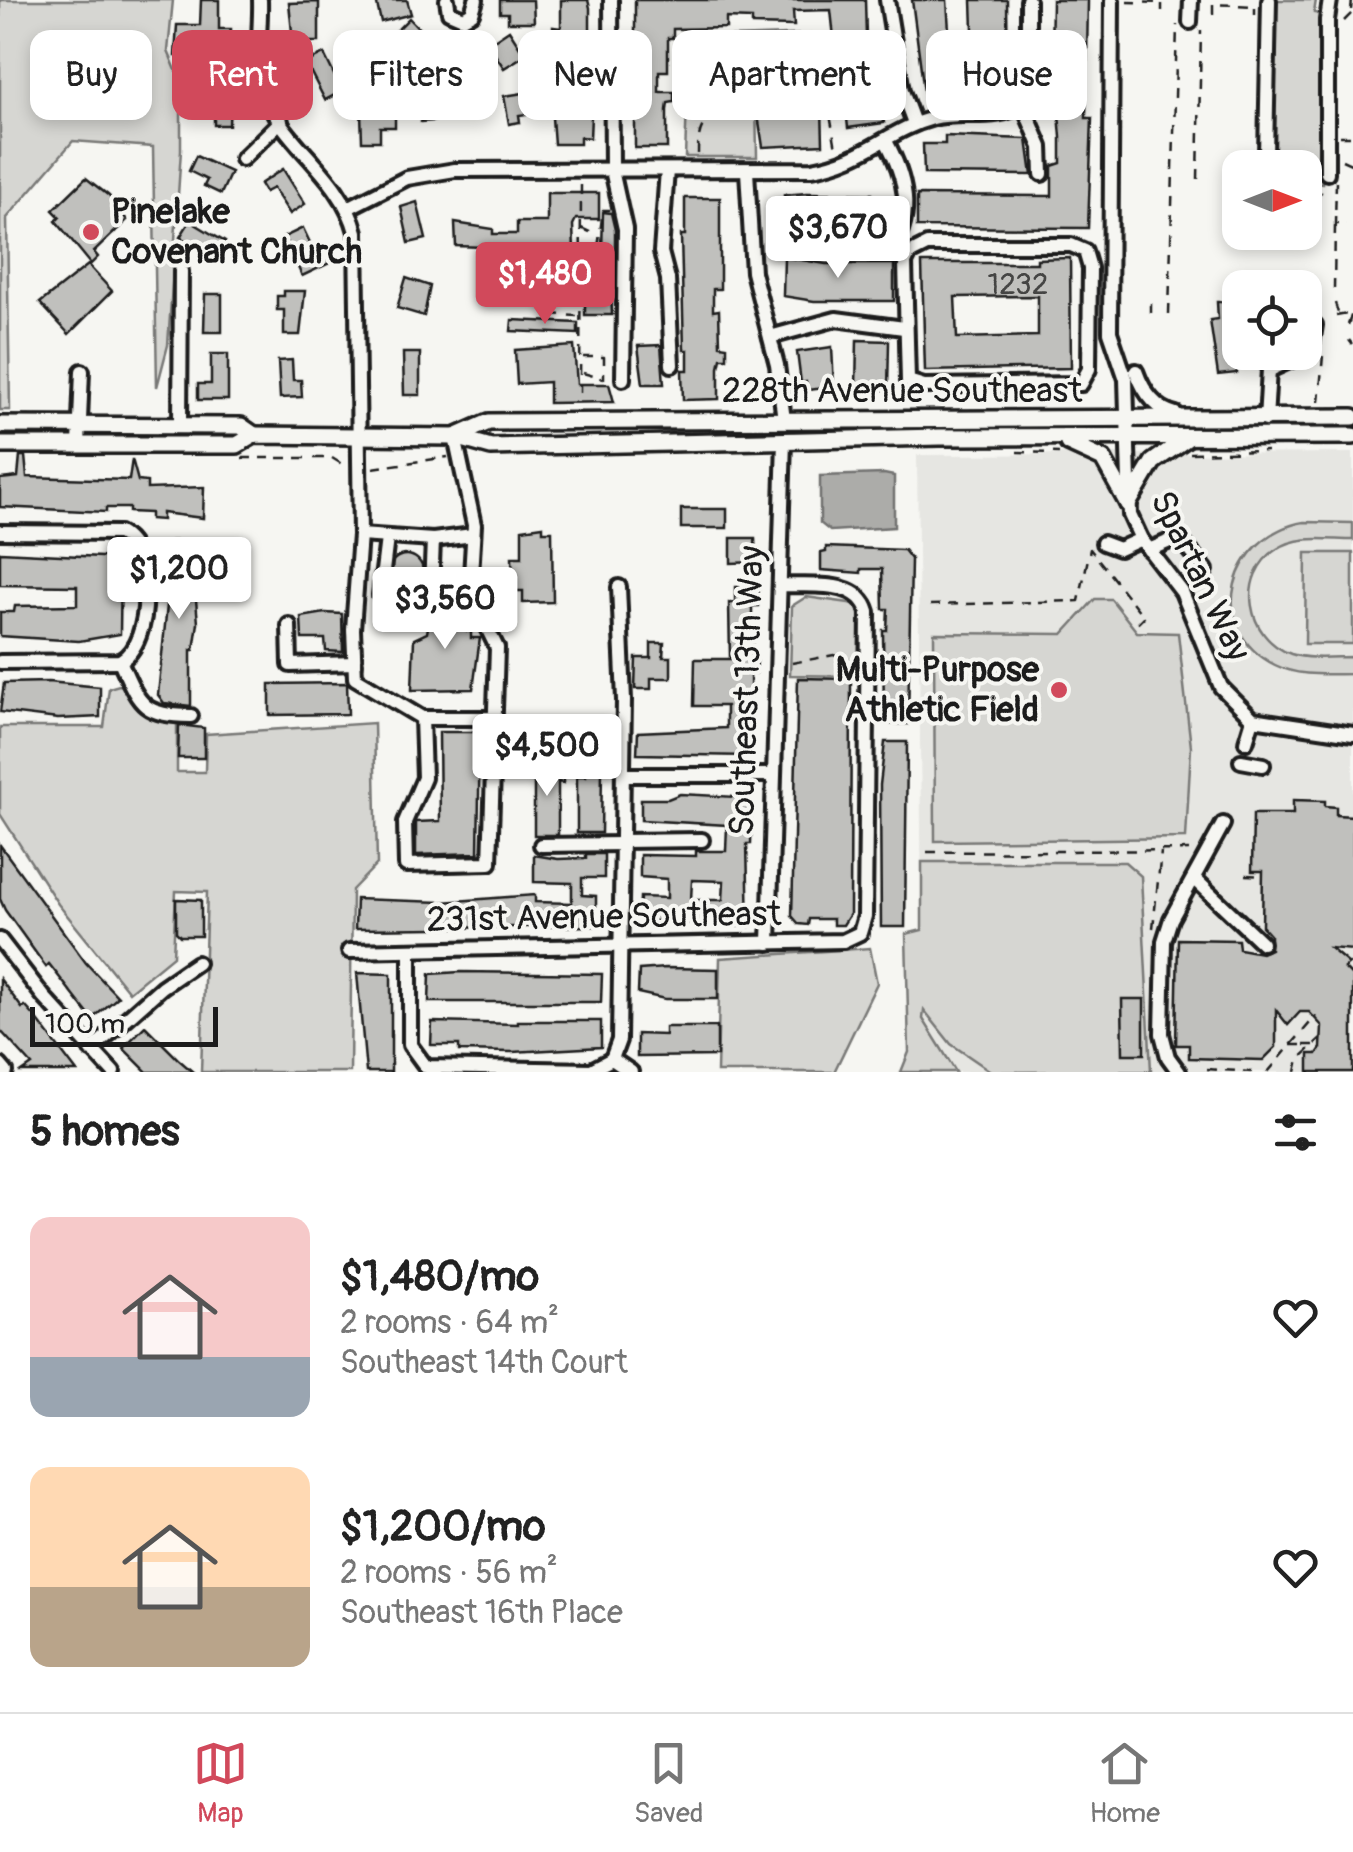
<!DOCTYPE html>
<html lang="en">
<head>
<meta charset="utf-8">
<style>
  :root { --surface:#fff; --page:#f6f6f6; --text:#222; --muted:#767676; --line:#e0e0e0; --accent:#d1495b }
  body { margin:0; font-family:Pangolin,sans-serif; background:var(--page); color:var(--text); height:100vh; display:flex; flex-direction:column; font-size:38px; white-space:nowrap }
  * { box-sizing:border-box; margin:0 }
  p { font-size:32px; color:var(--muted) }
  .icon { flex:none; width:55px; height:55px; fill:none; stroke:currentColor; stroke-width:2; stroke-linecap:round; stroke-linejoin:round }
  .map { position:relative; height:1072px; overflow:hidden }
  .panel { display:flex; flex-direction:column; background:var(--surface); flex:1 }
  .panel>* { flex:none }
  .hud { position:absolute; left:30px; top:30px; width:1295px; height:90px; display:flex; gap:20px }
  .needle { width:65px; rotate:90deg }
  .fabs { position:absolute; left:1222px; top:150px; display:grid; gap:20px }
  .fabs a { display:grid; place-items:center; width:100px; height:100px; border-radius:20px; background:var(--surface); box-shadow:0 5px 15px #0003; font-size:50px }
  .scale { position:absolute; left:30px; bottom:25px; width:188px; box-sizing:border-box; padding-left:10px; border:5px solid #1c1c1c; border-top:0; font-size:28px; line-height:35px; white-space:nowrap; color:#1c1c1c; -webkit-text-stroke:8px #f6f6f2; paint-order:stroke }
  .price { position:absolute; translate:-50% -85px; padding:0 22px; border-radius:10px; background:#fff; color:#222; font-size:32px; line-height:65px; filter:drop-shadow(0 2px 5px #0008) }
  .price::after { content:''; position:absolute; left:50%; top:60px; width:30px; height:22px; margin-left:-15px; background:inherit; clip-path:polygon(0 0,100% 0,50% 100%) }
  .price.current { background:var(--accent); color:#fff }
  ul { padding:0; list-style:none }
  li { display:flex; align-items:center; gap:30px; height:250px; padding:0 30px }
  li span { display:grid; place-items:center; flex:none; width:280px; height:200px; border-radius:20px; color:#555 }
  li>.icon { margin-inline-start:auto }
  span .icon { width:120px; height:120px; fill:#fffc; stroke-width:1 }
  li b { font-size:42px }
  h2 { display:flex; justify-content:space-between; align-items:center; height:120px; padding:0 30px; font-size:42px }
  .chip { padding:0 35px; border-radius:20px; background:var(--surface); box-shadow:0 5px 15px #0003; font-size:35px; line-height:90px }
  .chip.current { background:var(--accent); color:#fff }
  .menu { display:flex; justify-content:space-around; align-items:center; height:140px; border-top:2px solid var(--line); background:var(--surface); font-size:28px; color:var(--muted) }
  .menu a { display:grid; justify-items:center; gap:5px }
  .menu .current { color:var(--accent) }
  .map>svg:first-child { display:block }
</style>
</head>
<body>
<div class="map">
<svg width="1353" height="1072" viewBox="0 0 1353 1072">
  <rect width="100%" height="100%" fill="#f6f6f2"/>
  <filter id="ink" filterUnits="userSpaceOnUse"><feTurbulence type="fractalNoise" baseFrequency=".01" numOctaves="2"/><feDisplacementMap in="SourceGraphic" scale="20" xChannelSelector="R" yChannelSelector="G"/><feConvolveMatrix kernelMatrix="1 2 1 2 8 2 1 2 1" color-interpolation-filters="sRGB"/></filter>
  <g filter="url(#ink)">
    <!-- built -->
    <polygon fill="#e6e6e2" points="1353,453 1353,1072 956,1072 923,1019 917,455"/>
    <!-- green -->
    <g fill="#d6d6d2" stroke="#797977" stroke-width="2.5">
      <polygon points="0,0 173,0 168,51 181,82 181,150 168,345 157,387 153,147 73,141 7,218 10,410 0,410"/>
      <polygon points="1274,0 1316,0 1314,13 1322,14 1322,183 1305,182 1305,168 1289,167 1283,156 1274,154"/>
      <polygon points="815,34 821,39 825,87 798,95 756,96 757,157 685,157 689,49 727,49 728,37"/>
      <path d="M1304 522 1353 523V540C1328 540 1299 534 1277 549 1236 575 1246 638 1291 654 1310 660 1333 657 1353 657V674C1327 674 1299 677 1275 665 1203 629 1230 535 1304 522Z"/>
      <polygon points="1306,553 1353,553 1353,644 1305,644"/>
      <polygon points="806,597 856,604 860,618 858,676 790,675 792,606"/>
      <polygon points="1095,599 1111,599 1137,632 1178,633 1191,747 1186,838 935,841 934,633 1063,634"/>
      <polygon points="119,685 129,688 147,714 177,721 177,772 205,772 206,734 374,723 377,864 352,890 350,1072 201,1072 207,892 176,891 173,956 129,992 58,904 0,814 0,727 104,727 109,688"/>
      <polygon points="922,862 1125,862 1141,876 1151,1071 992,1072 951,1044 924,1010 923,1019 956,1072 901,1072 909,1052 906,934 922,930"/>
      <polygon points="870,948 877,983 834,1072 717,1072 720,958"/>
    </g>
    <!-- water -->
    <polygon fill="#acaca9" stroke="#727271" stroke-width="2.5" points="884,474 894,476 894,527 830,531 820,523 820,476"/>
    <!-- building -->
    <g fill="#c0c0bd" stroke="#1c1c1c" stroke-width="2.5" fill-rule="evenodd">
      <polygon points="201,0 219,0 219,29 231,29 231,48 192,43 191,56 175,56 177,25 200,25"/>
      <polygon points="376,0 407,0 411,14 381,22"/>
      <polygon points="500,0 533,0 534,22 508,22 508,13 500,13"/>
      <polygon points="561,0 588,0 590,8 590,56 596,56 596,70 578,70 577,101 596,101 597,115 591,115 590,138 580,137 580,144 554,144 551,104 556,104 559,90 559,53 552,43 553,27 561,28"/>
      <polygon points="635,0 865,0 866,37 871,36 884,123 848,128 846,109 849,109 845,81 838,75 831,10 793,11 794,26 752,25 752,19 726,18 726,28 673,29 673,38 668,38 668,71 659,71 659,92 674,92 674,102 668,103 667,110 667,148 635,148"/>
      <polygon points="912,0 947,0 953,91 924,92"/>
      <polygon points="972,0 1007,0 1008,88 975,89"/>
      <polygon points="1052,0 1088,0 1086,118 1092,118 1088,228 917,227 917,195 1052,196 1052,166 1061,163 1061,137 1059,114 1050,113"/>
      <polygon points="319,2 319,42 293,42 289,3"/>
      <polygon points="409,18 426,36 404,56 388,39"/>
      <polygon points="509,30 525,55 504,68 488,44"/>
      <polygon points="427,38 451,42 447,71 423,68"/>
      <polygon points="481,39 487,70 464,75 459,43"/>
      <polygon points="324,54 342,91 325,100 306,63"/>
      <polygon points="209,67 231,68 229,125 214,125 214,108 208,108"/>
      <polygon points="88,73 103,90 84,106 72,94"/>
      <polygon points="396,75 396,91 405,91 406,104 458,102 459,119 421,122 421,113 395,114 395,127 380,127 380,141 362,141 361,112 380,111 379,76"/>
      <polygon points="530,92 534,113 519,115 520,122 509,124 504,96"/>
      <polygon points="822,108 823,144 763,147 758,115"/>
      <polygon points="945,136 1027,139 1032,175 924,174 923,144 945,144"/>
      <polygon points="196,156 231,172 221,194 204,186 207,180 189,171"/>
      <polygon points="283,169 305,204 290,214 273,188 265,192 260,184"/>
      <polygon points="86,178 109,196 127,220 94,252 98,257 91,264 56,221 60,217 53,210"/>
      <polygon points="547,193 599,193 599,219 576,219 573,225 574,252 602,252 603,212 611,213 615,230 615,252 610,252 612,315 585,315 585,293 547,291 547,249 456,246 455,223 493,229 493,234 517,234 517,222 547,222"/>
      <polygon points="807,193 872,194 871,230 784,233 784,195"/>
      <polygon points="685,198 720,198 720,289 713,289 713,311 719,310 720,345 727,346 727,358 721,358 719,367 719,399 683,400 682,370 688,370 688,350 684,350 681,235 685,235"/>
      <polygon points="417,202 426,239 409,243 401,207"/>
      <polygon points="190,221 225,242 215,258 180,237"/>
      <polygon points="303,228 315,253 328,247 334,261 302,276 284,237"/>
      <polygon points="784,257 826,264 894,264 894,301 814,301 783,296"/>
      <path d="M1070 258 1071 368 925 371 922 263H1037V259ZM1038 296V336L957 338 955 297Z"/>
      <polygon points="88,265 112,291 69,334 40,303"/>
      <polygon points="406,278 430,286 424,316 397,308"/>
      <polygon points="284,291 305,291 300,335 284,335 284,310 277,310 277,296 284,296"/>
      <polygon points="205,294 222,294 222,332 204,332"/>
      <polygon points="1217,302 1237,302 1242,359 1236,360 1237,373 1218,375 1210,320 1218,319"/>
      <polygon points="512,320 578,323 578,334 511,331"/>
      <polygon points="857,340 889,341 888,390 856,389"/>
      <polygon points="661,345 664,384 643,384 638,346"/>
      <polygon points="574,346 577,384 609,384 614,402 549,403 549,382 517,384 515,350"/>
      <polygon points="832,347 834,387 807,390 806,382 801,383 797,352"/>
      <polygon points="403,353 420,353 420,395 404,395"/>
      <polygon points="211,354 228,354 228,400 198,400 198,384 211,384"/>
      <polygon points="292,360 293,380 301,380 302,397 280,398 278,361"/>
      <polygon points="20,456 25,456 27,477 129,480 132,459 138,481 147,482 147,489 204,487 203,518 162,513 162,520 150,519 150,513 129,512 129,508 106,508 106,512 0,507 0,479 18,477"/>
      <rect x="681" y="509" width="46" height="19"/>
      <polygon points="543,526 543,531 552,531 553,602 523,603 523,591 513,591 512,557 522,557 522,529"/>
      <polygon points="731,538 755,538 756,562 731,563"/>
      <polygon points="171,541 198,541 198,564 193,565 198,623 194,650 191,650 191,706 164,703 158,695 167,605 163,569 165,545"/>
      <polygon points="826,547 904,550 911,559 908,724 884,724 883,630 887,630 888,609 883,609 882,569 861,569 861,573 821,570 821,553 826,552"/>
      <polygon points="0,552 121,558 120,634 79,641 0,636 0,612 14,612 15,606 77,605 77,586 0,585"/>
      <circle cx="406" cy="572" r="17"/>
      <polygon points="735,587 759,587 758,606 752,606 752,661 757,661 756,673 750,673 751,756 637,754 638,732 726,728 726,706 694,706 695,659 730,659 729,603 735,603"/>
      <polygon points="432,605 461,605 466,631 471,631 471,638 480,638 473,689 412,690 414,639 427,633"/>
      <polygon points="325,613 342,614 343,652 326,651 325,639 302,639 301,617"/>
      <polygon points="651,643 664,643 663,657 671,657 671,678 651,678 651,689 635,689 636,658 651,658"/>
      <polygon points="798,678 851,679 850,914 843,925 833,925 833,919 809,919 808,925 799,924 792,916"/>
      <polygon points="48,682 100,687 100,717 58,719 0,712 4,683"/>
      <polygon points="347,683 348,714 270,715 270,684"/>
      <polygon points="179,725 204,728 204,758 178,758"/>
      <polygon points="439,732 480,732 478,853 416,855 416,822 440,821"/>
      <polygon points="885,742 907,742 905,927 881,927 880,785"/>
      <polygon points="534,765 564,766 563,783 558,782 558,835 534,835"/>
      <polygon points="602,769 601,833 577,833 577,776 586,776 586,770"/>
      <path d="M736 793H750L752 805 751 844H747L749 927 639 920 640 897 667 898V879L640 877V855L696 856V851H726L727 825 641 820V799H668L680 794 736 797ZM692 880 724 881 723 900H691Z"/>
      <polygon points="1293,800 1325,801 1325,806 1336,807 1336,815 1353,816 1353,950 1330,948 1349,964 1344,968 1353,977 1353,1072 1309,1072 1309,1054 1317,1054 1321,1048 1322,1026 1309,1012 1300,1012 1288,1025 1276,1010 1276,1047 1263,1060 1189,1058 1189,1045 1176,1045 1178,939 1238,940 1239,949 1261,953 1270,949 1270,935 1262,926 1263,871 1252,871 1253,814 1293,814"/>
      <polygon points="0,845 86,963 118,997 92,1019 49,964 46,967 5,910 0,899"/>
      <polygon points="586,854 604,854 604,878 582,878 582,895 596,896 596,926 355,929 356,899 442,902 535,895 535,902 572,903 572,883 534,882 534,855 558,859 586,858"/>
      <polygon points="176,899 201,900 201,936 180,936 176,932"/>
      <polygon points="666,968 718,969 718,999 665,999 638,993 639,970"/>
      <polygon points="460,972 602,974 601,1002 429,1002 430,974"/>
      <polygon points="357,973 391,974 391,1072 366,1072"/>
      <polygon points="0,979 22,1008 25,1006 36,1018 77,1072 22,1072 32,1065 0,1030"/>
      <polygon points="1122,999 1144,999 1144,1054 1123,1054"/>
      <polygon points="518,1021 601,1021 601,1047 512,1052 459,1051 459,1045 431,1045 432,1022 518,1024"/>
      <polygon points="145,1026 178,1059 193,1072 147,1072 123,1048"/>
      <polygon points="665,1027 717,1027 717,1056 637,1057 637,1034 665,1035"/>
    </g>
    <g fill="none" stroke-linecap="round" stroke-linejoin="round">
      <!-- minor casing -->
      <g stroke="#1c1c1c" stroke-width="20">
        <g id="minor">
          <path d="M260 0C261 27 255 61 263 87 278 143 340 171 356 232L360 535 353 629 355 678 422 718"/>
          <polyline points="447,0 449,12 463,18 472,13 476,0"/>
          <polyline points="611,0 612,170 625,229 623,379"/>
          <polyline points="887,0 902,91 914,123"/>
          <polyline points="1112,0 1110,332 1126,379 1130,515 1141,539 1182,592 1221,687 1253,719 1353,734"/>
          <polyline points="1190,22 1191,0"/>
          <polyline points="1022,103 1028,85 1028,0"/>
          <polyline points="1022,103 1041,147 1042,174"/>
          <polyline points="1266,156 1269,0"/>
          <polyline points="242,159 281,121"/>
          <polyline points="667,170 661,252 668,279 672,365"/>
          <polyline points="747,171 753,272 777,365 784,420"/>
          <polyline points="1327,173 1327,20 1330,0"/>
          <path d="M350 207 407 178 455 170 812 169C866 160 888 130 933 118 961 110 1000 123 1022 103"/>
          <polygon points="927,245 1071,245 1085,251 1090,268 1089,369 1081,384 924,386 908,381 905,263 909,254"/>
          <path d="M816 251 892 249C915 213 905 176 886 141"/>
          <polyline points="770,337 836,319 904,328"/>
          <polyline points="1272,369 1311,351 1315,325 1305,326"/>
          <path d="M1136 371C1143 391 1155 409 1176 414"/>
          <polyline points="1266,420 1270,352"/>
          <polyline points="180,425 181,271"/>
          <polyline points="455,437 474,525 470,593 497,648 490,863 406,865 405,822 424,778 422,718 495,718"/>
          <polyline points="79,445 82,371"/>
          <path d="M0 532 119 533C154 552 154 642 120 661L0 662"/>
          <polyline points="360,535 433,540 473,535"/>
          <polyline points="387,538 380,596 418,600 431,590"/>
          <polyline points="433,540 431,590 470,593"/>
          <polyline points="1103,543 1119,549 1141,539"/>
          <polyline points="1149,550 1179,537 1206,570"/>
          <polyline points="289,625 290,665 355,663"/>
          <path d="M120 661C140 705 141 715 191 716"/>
          <polyline points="1246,742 1253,719"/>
          <polyline points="1241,761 1263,765"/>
          <polyline points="623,775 772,775"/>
          <polyline points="622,841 702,840"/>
          <polyline points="541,845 621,844"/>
          <polyline points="1196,880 1262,943"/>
          <polyline points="0,940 44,997 113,1072"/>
          <polyline points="769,943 784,440"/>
          <path d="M349 951 843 941 860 933 865 916 868 612C858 578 810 587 782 585"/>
          <polyline points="410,951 410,1045 426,1067 591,1070 612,1059"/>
          <polyline points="91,1050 162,987 197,963"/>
          <polyline points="612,1059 619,1040 624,700 619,587"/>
          <polyline points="612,1059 631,1072"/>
          <polyline points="0,1065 6,1072"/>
          <polyline points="1179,1072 1168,1057 1162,1034 1164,941 1171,919 1223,824"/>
        </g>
      </g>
      <!-- major casing -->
      <g stroke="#1c1c1c" stroke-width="22">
        <g id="major">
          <polyline points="0,425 241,426 254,435"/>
          <polyline points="455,437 489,422 1353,417"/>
          <polyline points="1068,443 1103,459 1128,504"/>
          <polyline points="0,445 237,445 254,435 455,437 491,447 940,437 1353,436"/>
          <polyline points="1128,504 1153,462 1187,438"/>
        </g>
      </g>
      <!-- path -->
      <g stroke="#1c1c1c" stroke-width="2.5" stroke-dasharray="10 8" stroke-linecap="butt">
        <polyline points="1127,2 1162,3 1162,11"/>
        <polyline points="1351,10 1352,0"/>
        <polyline points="1213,14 1213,4 1255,6 1255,15"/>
        <polyline points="1344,21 1353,12"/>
        <polyline points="1340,136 1353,136"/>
        <path d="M698 154C698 129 701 119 725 111L731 98 784 92 808 82 825 87 836 148"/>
        <polyline points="1278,158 1286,168"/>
        <polyline points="1342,160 1353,165"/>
        <polyline points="1198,179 1201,30"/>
        <polyline points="1336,181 1335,224 1346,224"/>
        <polyline points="1305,184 1322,193"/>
        <polyline points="581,228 596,235"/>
        <polyline points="582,248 598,248 603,210 610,210"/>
        <polyline points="1334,289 1335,224"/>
        <polyline points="557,297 579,299"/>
        <polyline points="1335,303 1338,313"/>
        <polyline points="1151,313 1151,302"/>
        <polyline points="551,314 577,316"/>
        <polyline points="1169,314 1177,25"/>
        <polyline points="1336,316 1353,313"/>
        <polyline points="1348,325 1352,313"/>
        <polyline points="1349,340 1352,344"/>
        <polyline points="583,357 604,357 604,379"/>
        <polyline points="583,373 604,379"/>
        <polyline points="580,393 581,184"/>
        <polyline points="1319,402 1323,355"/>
        <polyline points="1017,452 1059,453"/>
        <polyline points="1190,453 1267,451"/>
        <polyline points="242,458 332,458 345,466"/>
        <polyline points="373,468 448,457"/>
        <polyline points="930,605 1079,601 1090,549 1144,617 1136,625"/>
        <polyline points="792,663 834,655 856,662"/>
        <polyline points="927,852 1196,850"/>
        <polyline points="1246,875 1263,876"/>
        <polyline points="1153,928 1161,852"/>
        <polyline points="1291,1045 1304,1045"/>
        <polyline points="1207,1069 1252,1072"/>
        <polyline points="1268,1072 1316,1016"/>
        <polyline points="1296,1072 1299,1059 1322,1038"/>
      </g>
      <!-- minor -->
      <use href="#minor" stroke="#f6f6f2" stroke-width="12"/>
      <!-- major -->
      <use href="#major" stroke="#f6f6f2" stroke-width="15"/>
      <!-- path-bridge -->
      <polyline stroke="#1c1c1c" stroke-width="2.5" stroke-dasharray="10 8" stroke-linecap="butt" points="1304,1045 1321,1045"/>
    </g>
  </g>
  <!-- markers -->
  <g fill="#d1495b" stroke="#f6f6f2" stroke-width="4">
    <circle cx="91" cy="232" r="10"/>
    <circle cx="1059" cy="690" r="10"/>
  </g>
  <g text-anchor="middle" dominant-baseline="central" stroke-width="8" stroke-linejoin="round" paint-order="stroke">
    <!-- number labels -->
    <g font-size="30" fill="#454544">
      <text x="1018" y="284">1232</text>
    </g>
    <!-- poi labels -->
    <g font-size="35" font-weight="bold" fill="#1c1c1c" stroke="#f6f6f2" text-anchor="start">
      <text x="111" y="212">Pinelake<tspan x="111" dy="40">Covenant Church</tspan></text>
      <text x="1039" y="670" text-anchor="end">Multi-Purpose<tspan x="1039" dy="40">Athletic Field</tspan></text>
    </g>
    <!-- street labels -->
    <g font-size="35" fill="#1c1c1c" stroke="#f6f6f2">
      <text x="902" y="391">228th Avenue Southeast</text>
      <text transform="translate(1200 576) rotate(64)">Spartan Way</text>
      <text transform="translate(747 691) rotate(-88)">Southeast 13th Way</text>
      <text transform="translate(604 917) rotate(-1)">231st Avenue Southeast</text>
    </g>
  </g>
</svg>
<div class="fabs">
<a><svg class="needle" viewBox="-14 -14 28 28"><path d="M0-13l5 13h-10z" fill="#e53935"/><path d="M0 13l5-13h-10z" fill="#767676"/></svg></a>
<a><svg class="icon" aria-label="locate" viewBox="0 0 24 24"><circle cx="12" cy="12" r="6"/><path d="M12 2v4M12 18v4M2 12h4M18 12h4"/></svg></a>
</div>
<div class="scale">100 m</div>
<b class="price" style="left:838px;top:281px">$3,670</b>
<b class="price current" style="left:545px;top:327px">$1,480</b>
<b class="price" style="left:179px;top:622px">$1,200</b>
<b class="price" style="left:445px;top:652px">$3,560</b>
<b class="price" style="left:547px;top:799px">$4,500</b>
<div class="hud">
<a class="chip">Buy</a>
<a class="chip current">Rent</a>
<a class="chip">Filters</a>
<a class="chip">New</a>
<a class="chip">Apartment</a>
<a class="chip">House</a>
</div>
</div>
<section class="panel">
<h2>5 homes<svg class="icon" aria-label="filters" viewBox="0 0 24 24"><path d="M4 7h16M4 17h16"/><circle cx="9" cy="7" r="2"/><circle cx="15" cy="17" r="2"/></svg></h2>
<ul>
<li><span style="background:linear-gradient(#f6c9c9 70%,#9aa5b1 0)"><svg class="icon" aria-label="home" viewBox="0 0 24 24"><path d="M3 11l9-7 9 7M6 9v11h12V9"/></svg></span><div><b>$1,480/mo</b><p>2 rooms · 64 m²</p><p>Southeast 14th Court</p></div><svg class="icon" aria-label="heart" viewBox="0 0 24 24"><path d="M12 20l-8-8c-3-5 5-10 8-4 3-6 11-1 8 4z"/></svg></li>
<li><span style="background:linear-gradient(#ffd9b3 60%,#b9a48a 0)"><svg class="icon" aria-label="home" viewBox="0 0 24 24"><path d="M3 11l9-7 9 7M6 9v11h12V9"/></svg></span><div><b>$1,200/mo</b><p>2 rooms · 56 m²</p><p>Southeast 16th Place</p></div><svg class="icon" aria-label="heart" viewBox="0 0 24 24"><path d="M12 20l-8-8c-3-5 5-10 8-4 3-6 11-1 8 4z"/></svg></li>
</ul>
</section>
<nav class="menu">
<a class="current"><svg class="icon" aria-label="map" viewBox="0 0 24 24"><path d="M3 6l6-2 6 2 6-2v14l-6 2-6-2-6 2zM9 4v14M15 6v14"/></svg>Map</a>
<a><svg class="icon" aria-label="saved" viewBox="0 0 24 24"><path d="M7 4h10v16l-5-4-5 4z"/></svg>Saved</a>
<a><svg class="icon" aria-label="home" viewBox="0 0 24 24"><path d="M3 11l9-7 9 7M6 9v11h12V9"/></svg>Home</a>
</nav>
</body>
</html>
